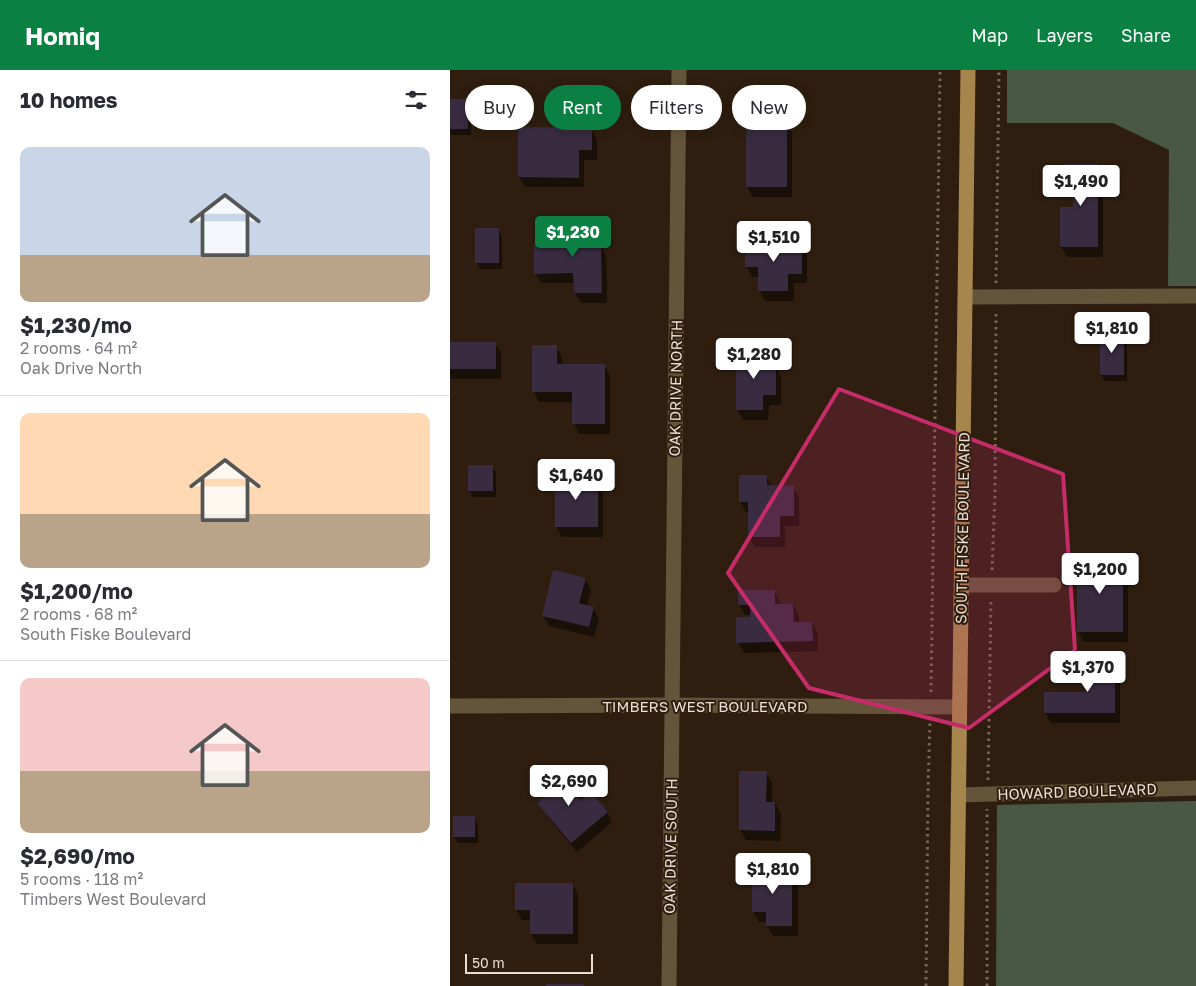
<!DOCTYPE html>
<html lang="en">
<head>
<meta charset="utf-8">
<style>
  :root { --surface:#fff; --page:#f2f2f3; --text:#2b2b33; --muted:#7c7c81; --line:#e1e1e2; --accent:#0b8043 }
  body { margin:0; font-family:"Golos Text",sans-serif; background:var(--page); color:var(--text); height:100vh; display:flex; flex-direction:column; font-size:19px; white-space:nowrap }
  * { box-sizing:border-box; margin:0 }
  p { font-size:16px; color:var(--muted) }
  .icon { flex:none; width:28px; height:28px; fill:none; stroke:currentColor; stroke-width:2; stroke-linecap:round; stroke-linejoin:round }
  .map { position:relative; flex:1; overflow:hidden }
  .side { display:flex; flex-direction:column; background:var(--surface); width:450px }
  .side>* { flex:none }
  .hud { position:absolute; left:15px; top:15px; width:475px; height:45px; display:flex; gap:10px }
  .scale { position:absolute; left:15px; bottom:12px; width:128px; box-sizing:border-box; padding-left:5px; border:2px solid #e8dcd3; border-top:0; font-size:14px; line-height:18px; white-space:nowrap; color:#e8dcd3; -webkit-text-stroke:4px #2f1e0f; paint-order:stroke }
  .price { position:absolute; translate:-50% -42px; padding:0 11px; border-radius:5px; background:#fff; color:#222; font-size:16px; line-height:32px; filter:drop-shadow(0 1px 2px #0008) }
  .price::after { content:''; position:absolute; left:50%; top:30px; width:15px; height:11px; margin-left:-8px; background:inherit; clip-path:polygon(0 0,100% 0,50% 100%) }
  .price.selected { background:var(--accent); color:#fff }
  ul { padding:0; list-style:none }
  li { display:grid; align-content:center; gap:10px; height:265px; padding:0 20px }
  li+li { border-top:1px solid var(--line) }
  li span { display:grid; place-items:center; height:155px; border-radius:10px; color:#555 }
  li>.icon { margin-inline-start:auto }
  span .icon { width:90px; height:90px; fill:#fffc; stroke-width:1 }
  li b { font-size:21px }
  h2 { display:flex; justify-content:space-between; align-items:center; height:60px; padding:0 20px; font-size:21px }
  .pill { padding:0 18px; border-radius:22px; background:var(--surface); box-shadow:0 2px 12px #0003; font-size:18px; line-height:45px }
  .pill.selected { background:var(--accent); color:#fff }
  header { display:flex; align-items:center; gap:30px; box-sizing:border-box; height:70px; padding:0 25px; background:var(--accent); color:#fff }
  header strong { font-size:24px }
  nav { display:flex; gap:28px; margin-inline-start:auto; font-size:18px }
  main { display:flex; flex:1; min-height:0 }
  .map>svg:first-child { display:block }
</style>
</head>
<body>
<header>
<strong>Homiq</strong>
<nav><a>Map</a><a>Layers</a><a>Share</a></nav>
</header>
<main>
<section class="side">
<h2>10 homes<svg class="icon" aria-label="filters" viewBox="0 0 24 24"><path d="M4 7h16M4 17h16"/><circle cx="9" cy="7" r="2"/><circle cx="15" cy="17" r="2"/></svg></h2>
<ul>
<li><span style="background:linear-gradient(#c9d6e8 70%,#b9a48a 0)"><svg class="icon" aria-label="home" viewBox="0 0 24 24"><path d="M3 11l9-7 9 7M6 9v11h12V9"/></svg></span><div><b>$1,230/mo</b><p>2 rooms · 64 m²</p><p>Oak Drive North</p></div></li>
<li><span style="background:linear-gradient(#ffd9b3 65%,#b9a48a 0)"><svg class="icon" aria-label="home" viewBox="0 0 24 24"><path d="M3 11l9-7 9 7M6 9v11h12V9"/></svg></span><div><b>$1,200/mo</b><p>2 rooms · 68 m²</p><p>South Fiske Boulevard</p></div></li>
<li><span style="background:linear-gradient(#f6c9c9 60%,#b9a48a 0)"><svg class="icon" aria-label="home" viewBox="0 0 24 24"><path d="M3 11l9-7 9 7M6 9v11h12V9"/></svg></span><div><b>$2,690/mo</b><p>5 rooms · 118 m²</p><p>Timbers West Boulevard</p></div></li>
</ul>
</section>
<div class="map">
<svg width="746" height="916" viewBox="0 0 746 916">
  <rect width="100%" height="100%" fill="#2f1e0f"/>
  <!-- forest -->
  <g fill="#485842">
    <polygon points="557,0 746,0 746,216 718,216 719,80 663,53 557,53"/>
    <polygon points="746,731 746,916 546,916 547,735"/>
  </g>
  <!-- shadow -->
  <g fill="#0007">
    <polygon points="0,31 17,31 21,37 21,65 0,65"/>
    <polygon points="336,52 342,63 342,127 303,127 297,117"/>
    <polygon points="141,59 147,69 147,90 134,90 134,117 75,117 69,107"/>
    <polygon points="647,95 653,105 653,187 617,187 611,177 624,138 624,128 623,128 617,118"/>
    <polygon points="142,154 148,164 148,175 150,175 156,185 157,233 131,233 125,223 125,213 91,213 85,203"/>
    <polygon points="48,159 52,166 52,199 30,199 26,192"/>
    <polygon points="351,172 357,182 357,213 344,213 344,231 315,231 309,220 309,207 302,207 296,196"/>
    <polygon points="673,265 677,272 677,311 655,311 651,305"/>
    <polygon points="0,273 45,273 51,283 51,309 1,309 0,307"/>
    <polygon points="106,277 112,287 112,295 154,295 160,306 160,364 129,364 124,353 124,332 89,332 83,321"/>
    <polygon points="314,283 320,293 320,296 325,296 331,307 331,335 319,335 318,350 293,350 287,339"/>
    <polygon points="42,396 46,403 46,427 23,427 19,420"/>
    <polygon points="106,406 147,406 153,416 153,467 112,467 106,457"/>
    <polygon points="316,406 322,417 343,417 349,427 349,456 335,456 335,477 305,477 299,467 299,442 296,442 290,432"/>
    <polygon points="628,489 672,489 678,499 678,572 634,572 628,562"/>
    <polygon points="135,509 141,519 137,536 143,538 149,548 144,567 99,556 93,546"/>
    <polygon points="324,521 330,531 330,535 343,535 349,545 349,553 362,553 368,563 368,581 294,583 288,572 301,548 301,545 295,545 289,535"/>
    <polygon points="664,590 670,601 670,653 601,653 595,642 641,624"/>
    <polygon points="291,703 316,703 322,713 322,733 325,733 331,744 330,771 296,770 290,760"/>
    <polygon points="89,711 131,733 157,742 162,752 127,782 95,743 89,733 98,726"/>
    <polygon points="24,747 28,754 28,773 8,773 4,767"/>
    <polygon points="342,800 348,810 348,866 323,866 317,856 317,852 309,852 303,842"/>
    <polygon points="122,814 128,824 128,874 87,874 81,864 81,850 72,850 66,840"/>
  </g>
  <!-- building -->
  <g fill="#392b40">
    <rect x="0" y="29" width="18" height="30"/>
    <rect x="296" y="51" width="41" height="66"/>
    <polygon points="68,57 142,58 142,80 129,80 129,108 68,107"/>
    <polygon points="615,94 648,94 648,177 610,177 610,137 623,137 623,118 615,118"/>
    <polygon points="115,153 143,153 143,174 151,174 152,223 124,223 123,203 84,204 84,173 115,173"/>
    <rect x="25" y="158" width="24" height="35"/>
    <polygon points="295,171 352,171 352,204 338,204 338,221 308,221 308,197 295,197"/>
    <rect x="650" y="264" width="24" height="41"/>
    <rect x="0" y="272" width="46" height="27"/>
    <polygon points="82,275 107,275 107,294 155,294 155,354 122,354 122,322 82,322"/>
    <polygon points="286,281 315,281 315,295 326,295 326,325 313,325 313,340 286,340"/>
    <rect x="18" y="395" width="25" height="26"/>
    <rect x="105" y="405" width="43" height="52"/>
    <polygon points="289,405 317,405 317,415 344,416 344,446 330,446 330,467 298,467 298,432 289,432"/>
    <rect x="627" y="488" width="46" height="74"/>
    <polygon points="103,500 136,508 129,533 144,537 139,557 92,546"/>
    <polygon points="288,520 325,520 325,534 343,534 344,552 362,552 363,571 286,573 286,547 300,547 300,535 288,535"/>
    <polygon points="639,589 665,589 665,643 594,643 594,622 639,622"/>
    <polygon points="103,697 131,731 141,722 158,742 121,773 87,733 98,724 87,711"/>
    <polygon points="289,701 317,701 316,732 325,732 325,761 289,760"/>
    <rect x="3" y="746" width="22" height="21"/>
    <polygon points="302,799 342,799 342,856 316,856 316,842 302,842"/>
    <polygon points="65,813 123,813 123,864 80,864 80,840 65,840"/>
    <rect x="96" y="914" width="38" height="2"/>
  </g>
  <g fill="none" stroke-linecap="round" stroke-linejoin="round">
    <!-- path -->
    <g stroke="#76665a" stroke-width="3" stroke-dasharray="2.5 4" stroke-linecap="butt">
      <polyline points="546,213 549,0"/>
      <polyline points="542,500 545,424 546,242"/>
      <polyline points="481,622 490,0"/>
      <polyline points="538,710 541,529"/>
      <polyline points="476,916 478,720 480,651"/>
      <polyline points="537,916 537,739"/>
    </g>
    <!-- minor -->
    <g stroke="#64553a" stroke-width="15">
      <polyline points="515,227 746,226"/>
      <polyline points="511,515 604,515"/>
      <polyline points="0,636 222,635 509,637"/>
      <polyline points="508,725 746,718"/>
      <polyline points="219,916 229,0"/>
    </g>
    <!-- major -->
    <polyline stroke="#a7864d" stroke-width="15" points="506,916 518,0"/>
  </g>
  <!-- marked area -->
  <path fill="#c62c67" fill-opacity="0.2" stroke="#c62c67" stroke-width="4" stroke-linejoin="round" d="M389 319 613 404 625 580 519 658 359 618 278 503Z"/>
  <g text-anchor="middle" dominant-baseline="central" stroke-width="4" stroke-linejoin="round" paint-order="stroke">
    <!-- street labels -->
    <g font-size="15" fill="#e8dcd3" stroke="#2f1e0f">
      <text transform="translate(225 318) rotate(-89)">OAK DRIVE NORTH</text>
      <text transform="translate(512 458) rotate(-89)">SOUTH FISKE BOULEVARD</text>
      <text x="255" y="636">TIMBERS WEST BOULEVARD</text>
      <text transform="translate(627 721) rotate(-2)">HOWARD BOULEVARD</text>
      <text transform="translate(220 776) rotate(-89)">OAK DRIVE SOUTH</text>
    </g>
  </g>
</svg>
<div class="scale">50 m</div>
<b class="price" style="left:631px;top:137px">$1,490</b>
<b class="price selected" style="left:123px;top:188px">$1,230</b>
<b class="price" style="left:324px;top:193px">$1,510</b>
<b class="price" style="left:662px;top:284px">$1,810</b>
<b class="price" style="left:304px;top:310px">$1,280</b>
<b class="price" style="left:126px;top:431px">$1,640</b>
<b class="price" style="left:650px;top:525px">$1,200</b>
<b class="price" style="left:638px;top:623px">$1,370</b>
<b class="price" style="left:119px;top:737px">$2,690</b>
<b class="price" style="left:323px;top:825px">$1,810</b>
<div class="hud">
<a class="pill">Buy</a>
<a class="pill selected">Rent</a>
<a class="pill">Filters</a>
<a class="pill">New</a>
</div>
</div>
</main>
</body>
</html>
